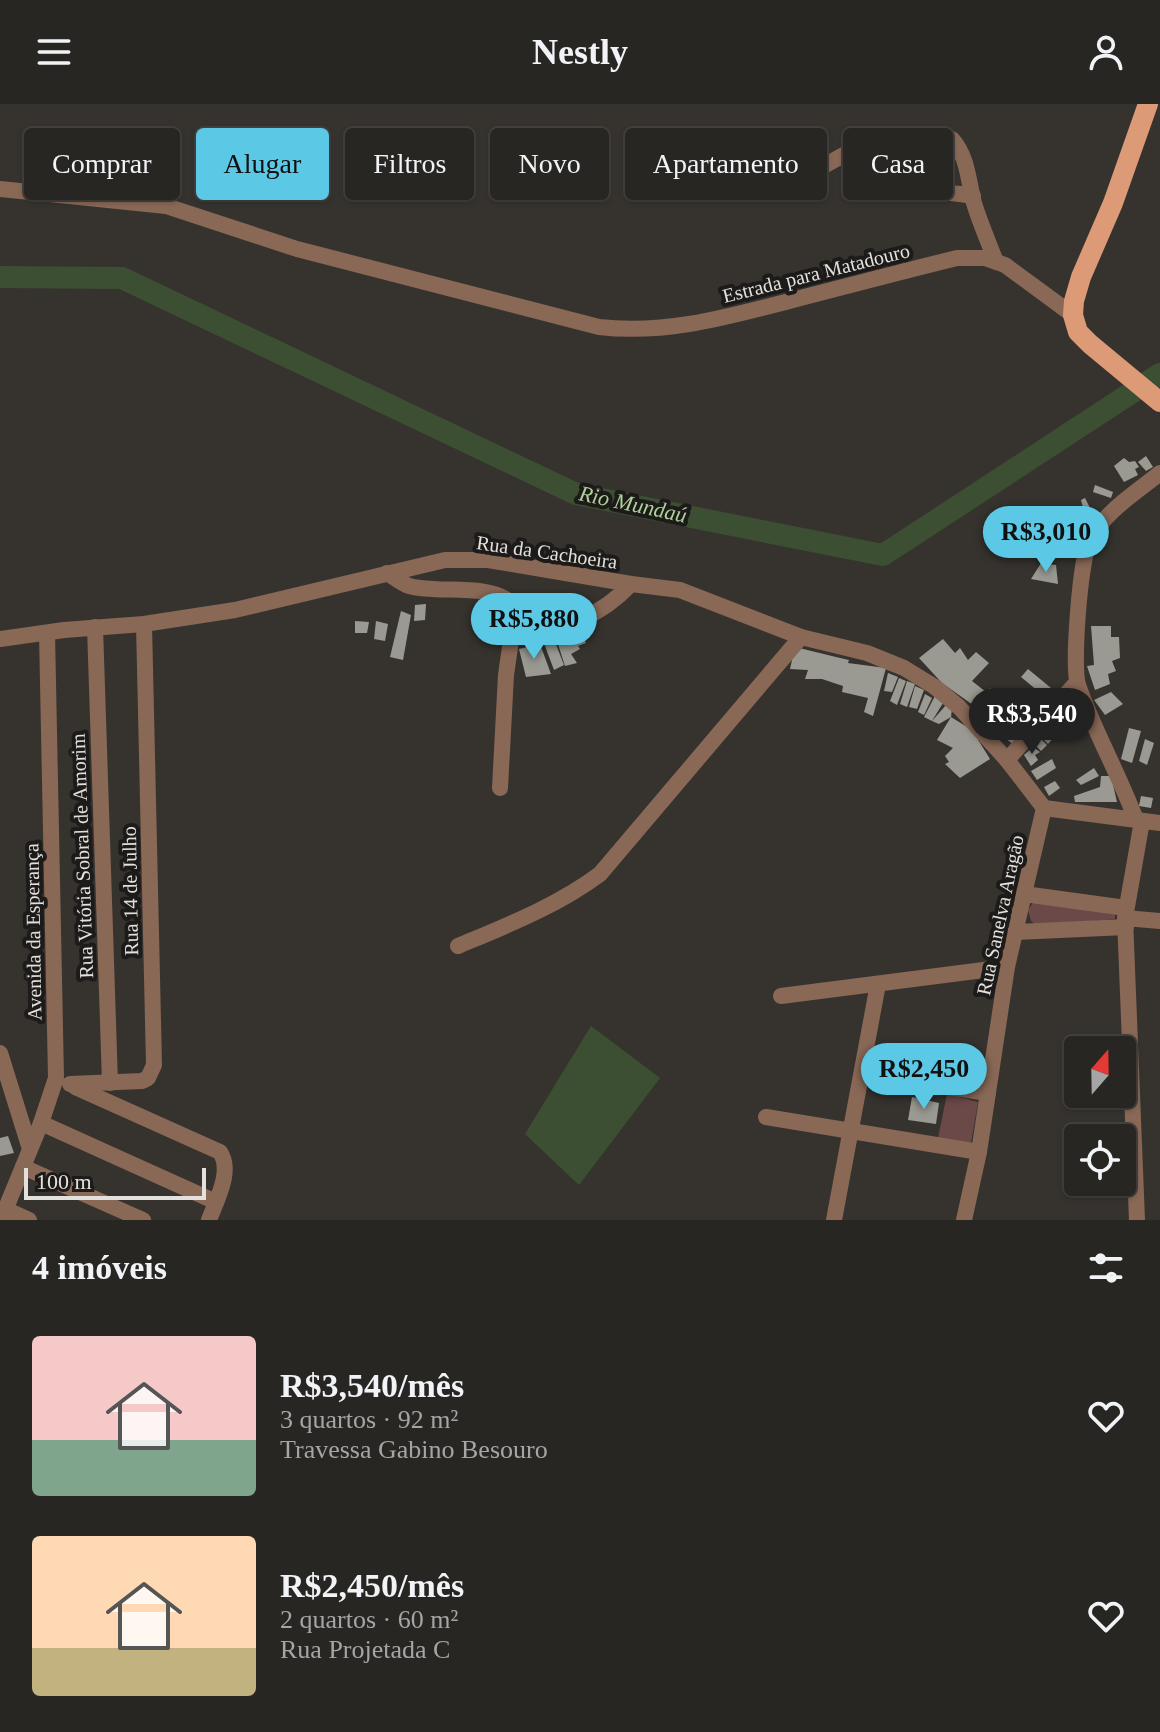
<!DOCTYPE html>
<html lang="pt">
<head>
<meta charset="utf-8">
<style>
  :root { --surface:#282623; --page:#343230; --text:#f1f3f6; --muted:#a5a5a6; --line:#444341; --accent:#5bc8e6 }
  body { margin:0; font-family:"Times New Roman",serif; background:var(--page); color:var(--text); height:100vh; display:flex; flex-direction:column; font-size:30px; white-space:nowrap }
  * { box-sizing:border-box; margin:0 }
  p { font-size:26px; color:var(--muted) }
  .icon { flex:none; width:44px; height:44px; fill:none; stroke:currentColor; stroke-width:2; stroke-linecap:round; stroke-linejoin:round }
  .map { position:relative; height:1116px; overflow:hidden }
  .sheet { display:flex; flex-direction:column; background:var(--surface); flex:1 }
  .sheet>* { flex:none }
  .banner { position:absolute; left:24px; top:24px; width:1112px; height:72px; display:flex; gap:16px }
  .needle { width:52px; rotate:20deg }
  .controls { position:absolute; left:1064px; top:932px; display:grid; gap:16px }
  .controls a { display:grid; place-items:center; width:72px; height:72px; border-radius:8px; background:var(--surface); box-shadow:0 2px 6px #0004,0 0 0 2px var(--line); font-size:40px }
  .scale { position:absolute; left:24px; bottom:20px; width:182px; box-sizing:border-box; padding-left:8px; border:4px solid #e3e1de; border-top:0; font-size:22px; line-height:28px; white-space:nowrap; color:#e3e1de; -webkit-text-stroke:6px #1d1b19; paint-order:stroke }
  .price { position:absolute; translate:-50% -68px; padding:0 18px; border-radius:28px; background:var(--accent); color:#111; font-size:26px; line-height:52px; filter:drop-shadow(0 2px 4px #0008) }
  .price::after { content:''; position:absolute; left:50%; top:48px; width:24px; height:18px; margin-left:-12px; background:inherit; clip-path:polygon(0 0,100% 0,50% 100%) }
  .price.current { background:#222; color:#fff }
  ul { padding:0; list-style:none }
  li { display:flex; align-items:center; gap:24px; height:200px; padding:0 32px }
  li span { display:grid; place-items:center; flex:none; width:224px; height:160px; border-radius:8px; color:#555 }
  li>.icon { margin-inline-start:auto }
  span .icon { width:96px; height:96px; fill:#fffc; stroke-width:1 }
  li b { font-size:34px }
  h2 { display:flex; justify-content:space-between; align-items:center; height:96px; padding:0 32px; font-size:34px }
  .tag { padding:0 28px; border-radius:8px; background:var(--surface); box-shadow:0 2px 6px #0004,0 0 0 2px var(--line); font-size:28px; line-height:72px }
  .tag.current { background:var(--accent); color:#111 }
  header { display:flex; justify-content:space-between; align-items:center; height:104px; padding:0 32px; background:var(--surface); font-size:36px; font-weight:700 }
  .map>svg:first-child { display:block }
</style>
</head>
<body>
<header><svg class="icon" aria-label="menu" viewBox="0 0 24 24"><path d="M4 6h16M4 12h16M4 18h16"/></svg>Nestly<svg class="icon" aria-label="person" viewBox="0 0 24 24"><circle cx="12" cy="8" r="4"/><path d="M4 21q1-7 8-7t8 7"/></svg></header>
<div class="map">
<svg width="1160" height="1116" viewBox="0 0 1160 1116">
  <rect width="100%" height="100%" fill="#36332f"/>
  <!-- green -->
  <g fill="#6b4948">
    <polygon points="1034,797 1115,809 1115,815 1038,822 1031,817 1028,806"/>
    <polygon points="947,990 978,998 971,1039 938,1034"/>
  </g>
  <!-- water -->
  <polygon fill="#3d4f32" points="591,922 660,974 579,1081 525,1030"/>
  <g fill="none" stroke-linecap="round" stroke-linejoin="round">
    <!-- river -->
    <polyline stroke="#3d4f32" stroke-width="22" points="0,173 122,174 576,390 883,451 1160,270"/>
  </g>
  <!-- building -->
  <g fill="#9a9a93">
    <polygon points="1146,352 1153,363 1146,367 1138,358"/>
    <polygon points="1124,354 1129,358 1135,357 1139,363 1135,365 1138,371 1124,378 1114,362"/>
    <polygon points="1095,381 1113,388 1111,394 1093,388"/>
    <polygon points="1085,394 1091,406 1085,411 1081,396"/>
    <polygon points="1041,459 1056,461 1058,480 1031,475"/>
    <polygon points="426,500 425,516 414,517 415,501"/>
    <polygon points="546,505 548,520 535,521 534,506"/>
    <polygon points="401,507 411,511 403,556 390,553"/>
    <polygon points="503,512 503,526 484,526 480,515"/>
    <polygon points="355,517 369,518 367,529 355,529"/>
    <polygon points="376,517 388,520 385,537 374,535"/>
    <polygon points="1091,522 1111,522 1111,533 1119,533 1120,554 1112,557 1116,567 1108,570 1110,580 1095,586 1087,562 1094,561"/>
    <polygon points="572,526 580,537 584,535 586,539 578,542 580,545 571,550 577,559 565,562 555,531"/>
    <polygon points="552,530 564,561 554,566 542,534"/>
    <polygon points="943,535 955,549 960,544 968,556 976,548 989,559 972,577 986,588 973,601 942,579 919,554"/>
    <polygon points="540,540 551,570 526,573 519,545"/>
    <polygon points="795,543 836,553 849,556 848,559 886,564 873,612 864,608 868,594 842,588 843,582 822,575 805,575 808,566 790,565"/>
    <polygon points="1028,565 1057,589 1050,597 1021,573"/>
    <polygon points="888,569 898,573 892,588 884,587"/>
    <polygon points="899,574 906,577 897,601 890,597"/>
    <polygon points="907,577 915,580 907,603 900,600"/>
    <polygon points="915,582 924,586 917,605 909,603"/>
    <polygon points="990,584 1014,600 997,629 973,604"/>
    <polygon points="1111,588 1123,600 1105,611 1094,596"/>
    <polygon points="925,590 932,594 924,611 918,608"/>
    <polygon points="935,592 943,599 932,617 924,613"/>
    <polygon points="1034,596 1045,606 1013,640 999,630 1017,600 1026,606"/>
    <polygon points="1077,600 1081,610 1075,612 1069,603"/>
    <polygon points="946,601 952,604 951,613 939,620 932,617"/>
    <polygon points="1067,606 1078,621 1067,625 1059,618 1063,615 1062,610"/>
    <polygon points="951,613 972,626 990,655 960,674 945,660 949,658 945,652 953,644 937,636"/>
    <polygon points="1046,622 1055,632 1048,640 1039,631"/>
    <polygon points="1129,624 1141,627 1132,659 1121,655"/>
    <polygon points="1040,634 1047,641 1041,647 1034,640"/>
    <polygon points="1145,635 1154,639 1147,661 1139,657"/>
    <polygon points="1033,643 1040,648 1035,651 1038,656 1031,662 1024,651"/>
    <polygon points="1052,655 1056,664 1037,676 1031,667"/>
    <polygon points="1094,664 1099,672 1081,681 1076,676"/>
    <polygon points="1101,672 1111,672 1117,698 1075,698 1074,692 1100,683"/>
    <polygon points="1055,677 1060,684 1049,692 1044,683"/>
    <polygon points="1141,692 1153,694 1151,704 1139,702"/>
    <polygon points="912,993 939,999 936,1020 908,1016"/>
    <polygon points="8,1032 14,1049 0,1052 0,1034"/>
  </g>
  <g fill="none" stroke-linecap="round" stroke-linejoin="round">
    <!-- minor -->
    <g stroke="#896856" stroke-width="16">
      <path d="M914 47C914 91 937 86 973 92"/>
      <path d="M809 70 860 42 881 36 914 47 936 32 952 35C968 53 968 76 974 99 980 119 989 139 996 158"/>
      <path d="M0 85 166 102 297 145 599 223C667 231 731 212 797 195 851 181 904 167 957 154H985L1005 161 1073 211"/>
      <path d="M387 469C394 473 401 479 409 482 438 490 488 479 510 498L514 515 506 571 500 684"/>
      <polyline points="95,523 110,979"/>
      <path d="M512 534C562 522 594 519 631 480"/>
      <polyline points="0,535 64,526 144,520 235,506 445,456 488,456 631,480 680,486 801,533 867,549 904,564 935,583 959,603 1007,656 1044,704"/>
      <polyline points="1007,656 1077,578"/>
      <polyline points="1044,704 1160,719"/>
      <path d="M1136 716C1119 670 1094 627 1078 581 1072 562 1080 454 1090 436 1105 407 1136 389 1160 369"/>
      <polyline points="1024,790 1126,804"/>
      <polyline points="1125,814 1160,817"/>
      <polyline points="1015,828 1126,823"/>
      <path d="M458 842C508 821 557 802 600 770L801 533"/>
      <polyline points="781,892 1007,863"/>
      <polyline points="0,949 30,1045"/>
      <polyline points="862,970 988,989"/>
      <polyline points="70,980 142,977 148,974 154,961 144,520"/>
      <path d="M75 983 220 1048C233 1067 216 1097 209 1116"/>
      <polyline points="766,1013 979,1048"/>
      <polyline points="41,1019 216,1098"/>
      <polyline points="23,1063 143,1116"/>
      <polyline points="5,1105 29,1116"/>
      <polyline points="1,1116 41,1019 56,974 47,529"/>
      <polyline points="834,1116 878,880"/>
      <polyline points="964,1116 979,1048 1007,863 1044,704"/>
      <polyline points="1137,1116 1125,814 1142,717"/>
    </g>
    <!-- major -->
    <polyline stroke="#dd9a76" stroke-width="20" points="1148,0 1113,99 1081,173 1074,197 1073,211 1078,228 1090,240 1160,298"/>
  </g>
  <g text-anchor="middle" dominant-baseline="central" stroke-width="8" stroke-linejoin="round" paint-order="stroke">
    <!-- street labels -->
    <g font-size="20" fill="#e3e1de" stroke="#1d1b19">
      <text transform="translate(816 169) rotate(-14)">Estrada para Matadouro</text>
      <text transform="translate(547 448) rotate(8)">Rua da Cachoeira</text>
      <text transform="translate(82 752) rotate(-92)">Rua Vitória Sobral de Amorim</text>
      <text transform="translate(130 787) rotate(-91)">Rua 14 de Julho</text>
      <text transform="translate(1000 811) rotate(-78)">Rua Sanelva Aragão</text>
      <text transform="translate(33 828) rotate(-91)">Avenida da Esperança</text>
    </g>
    <!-- water labels -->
    <g font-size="22" font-style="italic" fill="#afd19b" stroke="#1d1b19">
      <text transform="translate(633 400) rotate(12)">Rio Mundaú</text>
    </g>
  </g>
</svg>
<div class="controls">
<a><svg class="needle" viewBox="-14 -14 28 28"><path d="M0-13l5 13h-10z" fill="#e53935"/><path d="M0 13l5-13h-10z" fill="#a5a5a6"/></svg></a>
<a><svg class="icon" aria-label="locate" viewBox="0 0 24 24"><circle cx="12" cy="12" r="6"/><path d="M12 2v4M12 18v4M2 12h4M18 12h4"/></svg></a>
</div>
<div class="scale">100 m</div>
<b class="price" style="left:1046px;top:470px">R$3,010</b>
<b class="price" style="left:534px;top:557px">R$5,880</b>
<b class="price current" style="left:1032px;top:652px">R$3,540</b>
<b class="price" style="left:924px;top:1007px">R$2,450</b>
<div class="banner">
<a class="tag">Comprar</a>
<a class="tag current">Alugar</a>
<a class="tag">Filtros</a>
<a class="tag">Novo</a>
<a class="tag">Apartamento</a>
<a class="tag">Casa</a>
</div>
</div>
<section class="sheet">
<h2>4 imóveis<svg class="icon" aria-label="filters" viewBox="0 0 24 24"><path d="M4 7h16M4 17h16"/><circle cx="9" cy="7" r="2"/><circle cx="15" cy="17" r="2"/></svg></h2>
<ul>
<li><span style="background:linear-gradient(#f6c9c9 65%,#7fa58c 0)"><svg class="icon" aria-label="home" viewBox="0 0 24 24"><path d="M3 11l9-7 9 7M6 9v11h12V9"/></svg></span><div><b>R$3,540/mês</b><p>3 quartos · 92 m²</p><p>Travessa Gabino Besouro</p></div><svg class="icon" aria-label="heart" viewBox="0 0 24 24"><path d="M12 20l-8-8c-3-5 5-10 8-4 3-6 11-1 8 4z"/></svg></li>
<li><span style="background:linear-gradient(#ffd9b3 70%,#c2b280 0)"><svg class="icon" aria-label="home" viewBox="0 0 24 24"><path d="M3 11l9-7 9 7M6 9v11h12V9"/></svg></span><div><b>R$2,450/mês</b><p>2 quartos · 60 m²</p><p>Rua Projetada C</p></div><svg class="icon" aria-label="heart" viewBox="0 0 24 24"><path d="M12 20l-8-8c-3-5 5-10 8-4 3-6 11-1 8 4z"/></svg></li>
</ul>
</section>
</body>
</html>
